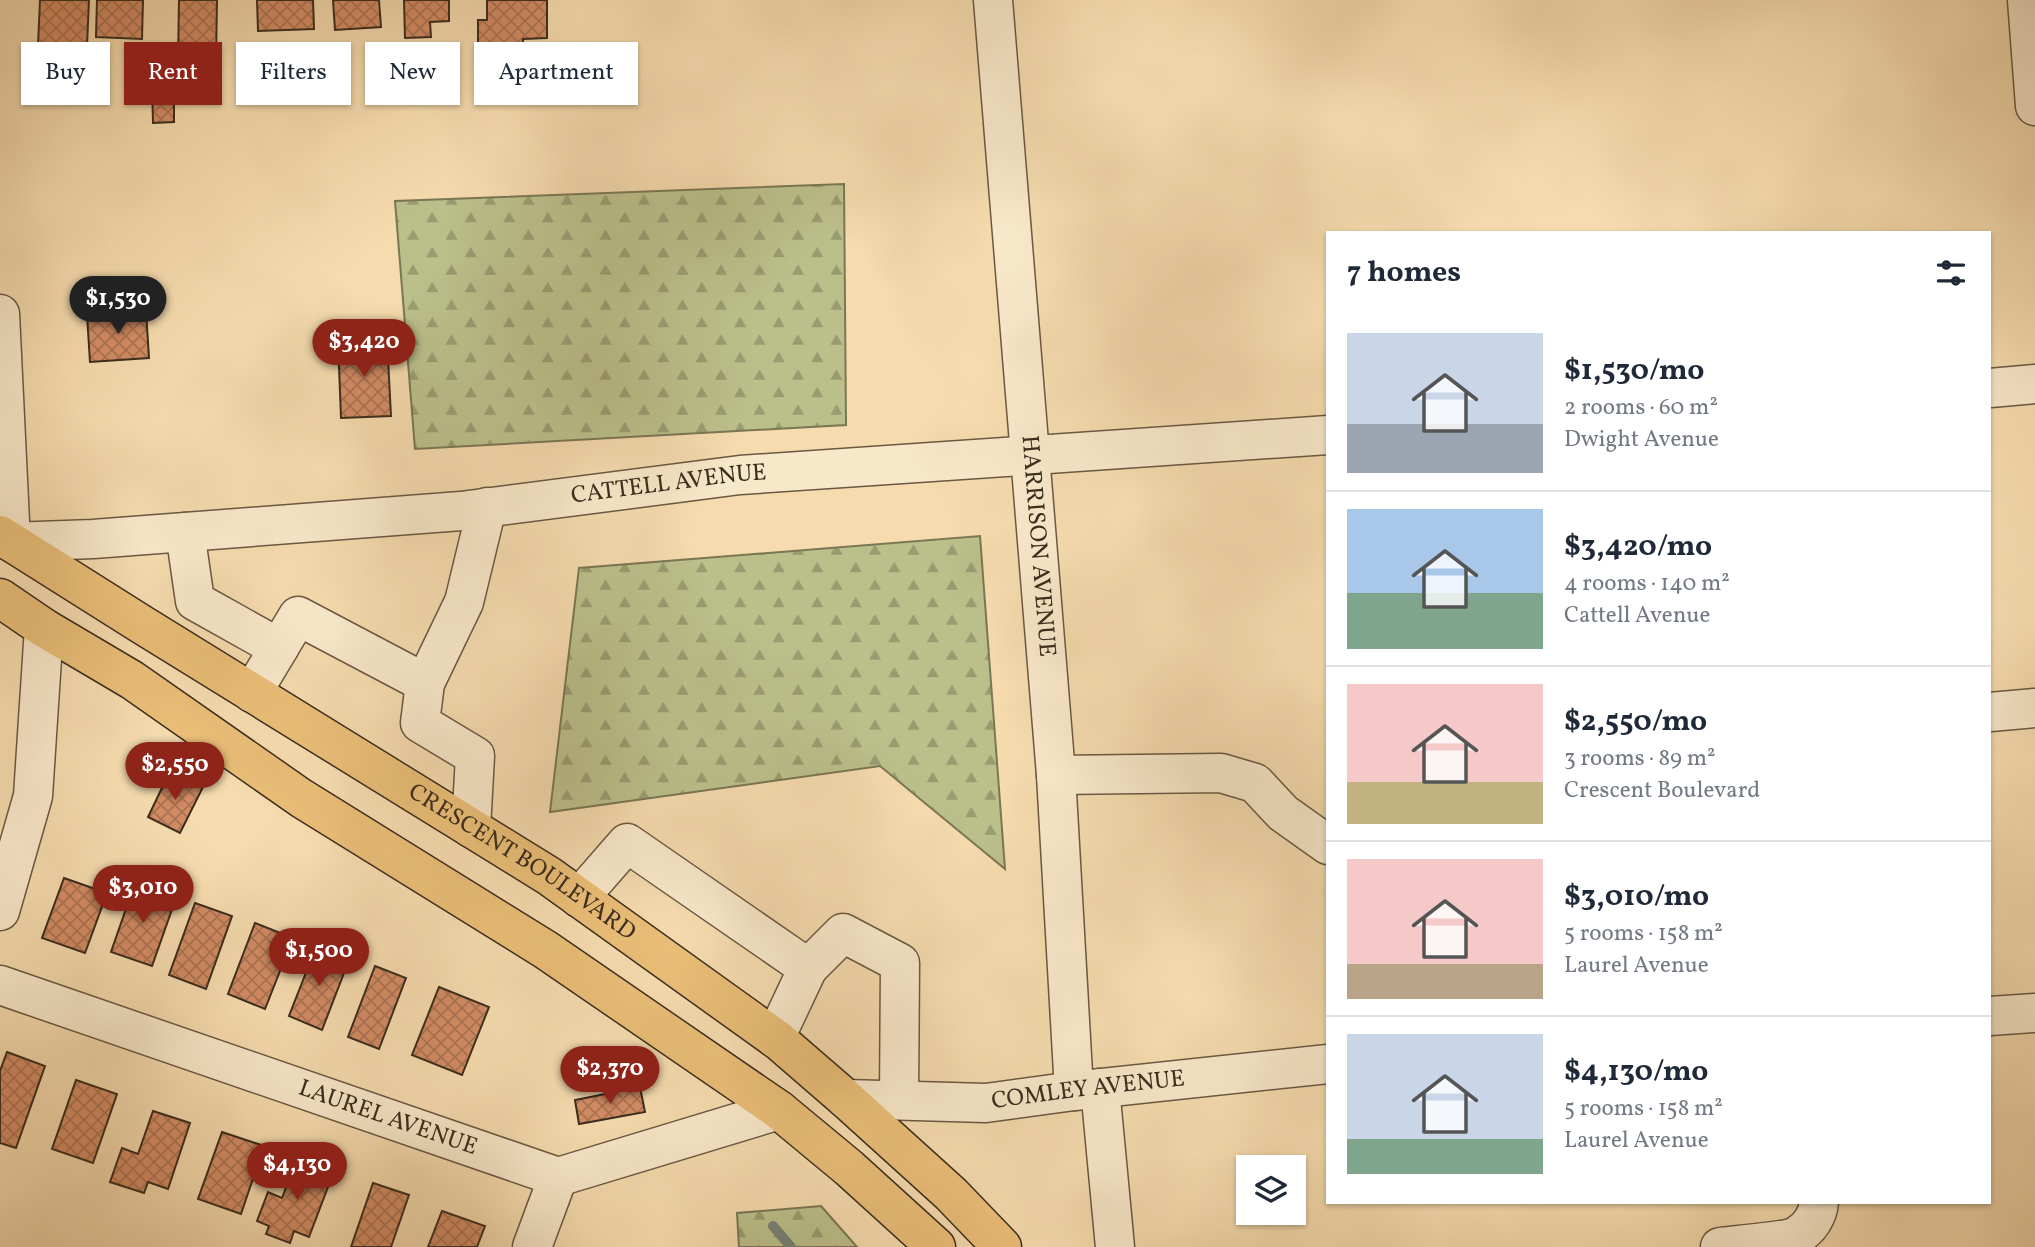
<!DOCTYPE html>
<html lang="en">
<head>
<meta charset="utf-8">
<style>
  :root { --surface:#fff; --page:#f6f6f7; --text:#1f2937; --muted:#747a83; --line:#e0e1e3; --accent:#8f2418 }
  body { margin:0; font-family:Vollkorn,serif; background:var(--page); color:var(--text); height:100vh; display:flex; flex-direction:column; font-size:26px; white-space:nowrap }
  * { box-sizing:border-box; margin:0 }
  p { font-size:23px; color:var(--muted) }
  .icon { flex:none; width:38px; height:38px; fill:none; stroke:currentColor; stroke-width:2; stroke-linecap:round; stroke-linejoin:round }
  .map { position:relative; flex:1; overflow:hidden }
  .drawer { position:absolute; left:1326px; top:231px; width:665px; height:973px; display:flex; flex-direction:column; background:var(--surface); border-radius:0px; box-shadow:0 2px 5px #0004 }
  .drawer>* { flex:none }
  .hud { position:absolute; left:21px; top:42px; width:665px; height:63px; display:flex; gap:14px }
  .buttons { position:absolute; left:1236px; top:1155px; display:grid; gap:14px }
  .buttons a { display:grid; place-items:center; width:70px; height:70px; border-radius:0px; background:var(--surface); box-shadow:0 2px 5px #0004; font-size:35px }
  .price { position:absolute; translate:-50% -60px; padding:0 16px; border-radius:24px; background:var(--accent); color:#fff; font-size:23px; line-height:46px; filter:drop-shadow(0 2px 4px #0008) }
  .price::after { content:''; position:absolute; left:50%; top:42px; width:21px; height:16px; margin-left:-10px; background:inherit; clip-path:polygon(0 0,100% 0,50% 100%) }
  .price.selected { background:#222; color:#fff }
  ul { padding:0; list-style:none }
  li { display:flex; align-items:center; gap:21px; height:175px; padding:0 21px }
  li+li { border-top:2px solid var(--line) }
  li span { display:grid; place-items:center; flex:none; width:196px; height:140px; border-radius:0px; color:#555 }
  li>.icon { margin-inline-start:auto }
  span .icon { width:84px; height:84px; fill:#fffc; stroke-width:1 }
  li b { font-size:30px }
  h2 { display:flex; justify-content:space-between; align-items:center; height:84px; padding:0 21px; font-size:30px }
  .tag { padding:0 24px; border-radius:0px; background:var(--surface); box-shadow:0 2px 5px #0004; font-size:24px; line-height:63px }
  .tag.selected { background:var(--accent); color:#fff }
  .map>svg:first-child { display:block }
</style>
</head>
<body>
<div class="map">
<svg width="2035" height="1247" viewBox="0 0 2035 1247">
  <defs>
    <pattern id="forest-firs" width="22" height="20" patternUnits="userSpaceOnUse" patternTransform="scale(1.75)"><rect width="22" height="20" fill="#bbc08b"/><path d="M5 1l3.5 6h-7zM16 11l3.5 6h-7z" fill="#999c71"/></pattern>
    <pattern id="building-cross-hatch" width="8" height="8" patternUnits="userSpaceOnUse" patternTransform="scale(1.75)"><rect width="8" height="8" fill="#d28c64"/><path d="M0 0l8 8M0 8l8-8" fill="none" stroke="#ac7352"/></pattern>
  </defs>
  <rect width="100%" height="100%" fill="#f5dbae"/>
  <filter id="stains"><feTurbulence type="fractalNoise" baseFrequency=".00286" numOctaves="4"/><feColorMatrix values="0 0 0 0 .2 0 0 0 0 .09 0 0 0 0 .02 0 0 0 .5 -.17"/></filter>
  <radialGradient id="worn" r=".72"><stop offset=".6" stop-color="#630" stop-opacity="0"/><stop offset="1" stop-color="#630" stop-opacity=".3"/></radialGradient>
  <!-- forest -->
  <g fill="url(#forest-firs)" stroke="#7b7654" stroke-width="2">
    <polygon points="844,184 846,425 415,449 395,201"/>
    <polygon points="980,536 1005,869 880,766 550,812 579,568"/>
    <polygon points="821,1206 857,1247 739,1247 737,1213"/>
  </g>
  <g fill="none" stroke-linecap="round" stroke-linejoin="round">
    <!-- stream -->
    <polyline stroke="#758275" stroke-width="10" points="773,1226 791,1247"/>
  </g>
  <!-- building -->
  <g fill="url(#building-cross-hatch)" stroke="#3b2d1e" stroke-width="2">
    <polygon points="40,0 89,0 87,46 38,45"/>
    <polygon points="97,0 143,0 142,39 96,37"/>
    <polygon points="179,0 217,0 216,62 178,61"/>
    <polygon points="257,0 313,0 314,29 258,31"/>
    <polygon points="333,0 379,0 381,27 335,30"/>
    <polygon points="404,0 449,0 449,21 430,22 431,37 405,38"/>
    <polygon points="487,0 547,0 547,38 523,39 523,62 478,62 478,20 487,20"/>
    <polygon points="174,83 174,122 153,123 152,84"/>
    <polygon points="146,311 149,358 90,362 87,315"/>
    <polygon points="387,339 391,416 341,418 338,341"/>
    <polygon points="170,771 203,787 180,833 148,817"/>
    <polygon points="64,878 107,893 85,953 42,938"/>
    <polygon points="135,883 176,898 152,966 111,952"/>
    <polygon points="195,903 232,916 206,989 169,975"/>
    <polygon points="255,923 293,938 265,1009 228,994"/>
    <polygon points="316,947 349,960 322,1030 289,1016"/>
    <polygon points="375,966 406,978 379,1049 348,1037"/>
    <polygon points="439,987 489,1007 462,1075 412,1055"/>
    <polygon points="7,1052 45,1066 16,1148 0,1143 0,1071"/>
    <polygon points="76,1080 117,1094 93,1163 52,1149"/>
    <polygon points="640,1087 645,1112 579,1124 575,1100"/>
    <polygon points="153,1111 190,1123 168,1189 148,1182 144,1193 110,1182 122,1148 138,1154"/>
    <polygon points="222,1132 264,1146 241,1214 198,1199"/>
    <polygon points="297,1158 334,1171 309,1237 294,1231 290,1243 266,1234 269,1226 257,1221 268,1192 282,1198"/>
    <polygon points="373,1183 409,1195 391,1247 351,1247"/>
    <polygon points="442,1211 485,1226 477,1247 428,1247"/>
  </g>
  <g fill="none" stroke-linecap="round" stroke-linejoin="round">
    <!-- minor casing -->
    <g stroke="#6a5842" stroke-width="41">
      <g id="minor">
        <path id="s1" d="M993 0 1056 775 1074 1091"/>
        <polyline points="2027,0 2035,106"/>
        <path id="s2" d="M0 314 11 542 93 539 461 511 740 475 1328 435"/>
        <polyline points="1990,388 2035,384"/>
        <polyline points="185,532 195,601 279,648"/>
        <polyline points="425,683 464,602 487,507"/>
        <polyline points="252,693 298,616 425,683 420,723 475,756 471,828"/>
        <polyline points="1990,712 2035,708"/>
        <polyline points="1056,775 1221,773 1255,783 1283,813 1328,845"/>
        <polyline points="579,898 627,843 808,968 775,1038"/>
        <polyline points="0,911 33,796 44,628"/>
        <polyline points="808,968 843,933 900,963 899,1100"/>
        <path id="s3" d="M0 985 558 1177 779 1110"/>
        <polyline points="1990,1016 2035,1013"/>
        <polyline points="1100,1088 1115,1247"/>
        <path id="s4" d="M846 1099 986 1103 1074 1091 1328 1064"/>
        <polyline points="532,1247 558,1177"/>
        <path d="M1720 1247C1734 1245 1789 1241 1798 1235 1810 1228 1818 1215 1819 1202"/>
      </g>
    </g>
    <!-- highway casing -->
    <g stroke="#3b2d1e" stroke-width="41">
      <g id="highway">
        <path id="s5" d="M0 535 141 624 549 876 779 1041 846 1099 951 1194 1002 1247"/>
        <polyline points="0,598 44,628 132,680 301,798 546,950 779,1110 849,1168 936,1247"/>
      </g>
    </g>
    <!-- minor -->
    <use href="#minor" stroke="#f8e8ca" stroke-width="38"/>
    <!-- highway -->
    <use href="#highway" stroke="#eabe77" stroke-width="38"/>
  </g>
  <g text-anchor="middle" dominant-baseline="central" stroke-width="7" stroke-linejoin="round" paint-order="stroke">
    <!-- street labels -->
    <g font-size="24" fill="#3b2d1e" stroke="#f8e8ca">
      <text stroke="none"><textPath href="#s2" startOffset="889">CATTELL AVENUE</textPath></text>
      <text stroke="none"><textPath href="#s1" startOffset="548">HARRISON AVENUE</textPath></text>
      <text stroke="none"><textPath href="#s5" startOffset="616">CRESCENT BOULEVARD</textPath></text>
      <text stroke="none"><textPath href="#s4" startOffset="243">COMLEY AVENUE</textPath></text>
      <text stroke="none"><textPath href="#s3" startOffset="410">LAUREL AVENUE</textPath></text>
    </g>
  </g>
  <rect width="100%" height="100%" filter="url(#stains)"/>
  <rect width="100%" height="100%" fill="url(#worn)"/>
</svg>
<div class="buttons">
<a><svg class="icon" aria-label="layers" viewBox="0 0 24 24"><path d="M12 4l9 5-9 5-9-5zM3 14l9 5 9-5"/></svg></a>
</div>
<b class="price selected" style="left:118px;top:336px">$1,530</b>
<b class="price" style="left:364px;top:379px">$3,420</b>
<b class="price" style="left:175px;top:802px">$2,550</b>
<b class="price" style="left:143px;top:925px">$3,010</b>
<b class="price" style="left:319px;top:988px">$1,500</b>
<b class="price" style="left:610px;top:1106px">$2,370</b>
<b class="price" style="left:297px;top:1202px">$4,130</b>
<div class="hud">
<a class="tag">Buy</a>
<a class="tag selected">Rent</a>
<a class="tag">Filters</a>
<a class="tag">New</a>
<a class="tag">Apartment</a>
</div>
<section class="drawer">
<h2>7 homes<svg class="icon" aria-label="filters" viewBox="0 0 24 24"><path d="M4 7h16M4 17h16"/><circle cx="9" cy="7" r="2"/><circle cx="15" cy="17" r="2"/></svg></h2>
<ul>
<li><span style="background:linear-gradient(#c9d6e8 65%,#9aa5b1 0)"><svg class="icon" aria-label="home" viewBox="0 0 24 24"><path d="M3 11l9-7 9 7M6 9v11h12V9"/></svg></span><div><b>$1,530/mo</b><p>2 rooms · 60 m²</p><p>Dwight Avenue</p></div></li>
<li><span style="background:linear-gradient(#a9c7e8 60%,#7fa58c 0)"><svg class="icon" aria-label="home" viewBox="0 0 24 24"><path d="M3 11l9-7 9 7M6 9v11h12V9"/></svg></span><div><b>$3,420/mo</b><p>4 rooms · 140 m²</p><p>Cattell Avenue</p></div></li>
<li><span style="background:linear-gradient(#f6c9c9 70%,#c2b280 0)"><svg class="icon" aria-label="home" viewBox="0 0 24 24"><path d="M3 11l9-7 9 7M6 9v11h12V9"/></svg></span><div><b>$2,550/mo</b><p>3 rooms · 89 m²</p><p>Crescent Boulevard</p></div></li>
<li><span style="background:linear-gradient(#f6c9c9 75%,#b9a48a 0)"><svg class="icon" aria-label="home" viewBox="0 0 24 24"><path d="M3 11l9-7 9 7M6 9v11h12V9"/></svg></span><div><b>$3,010/mo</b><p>5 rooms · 158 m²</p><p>Laurel Avenue</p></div></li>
<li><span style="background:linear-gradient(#c9d6e8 75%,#7fa58c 0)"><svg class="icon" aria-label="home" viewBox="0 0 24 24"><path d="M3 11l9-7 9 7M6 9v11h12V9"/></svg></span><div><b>$4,130/mo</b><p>5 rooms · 158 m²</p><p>Laurel Avenue</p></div></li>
</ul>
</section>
</div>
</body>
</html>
